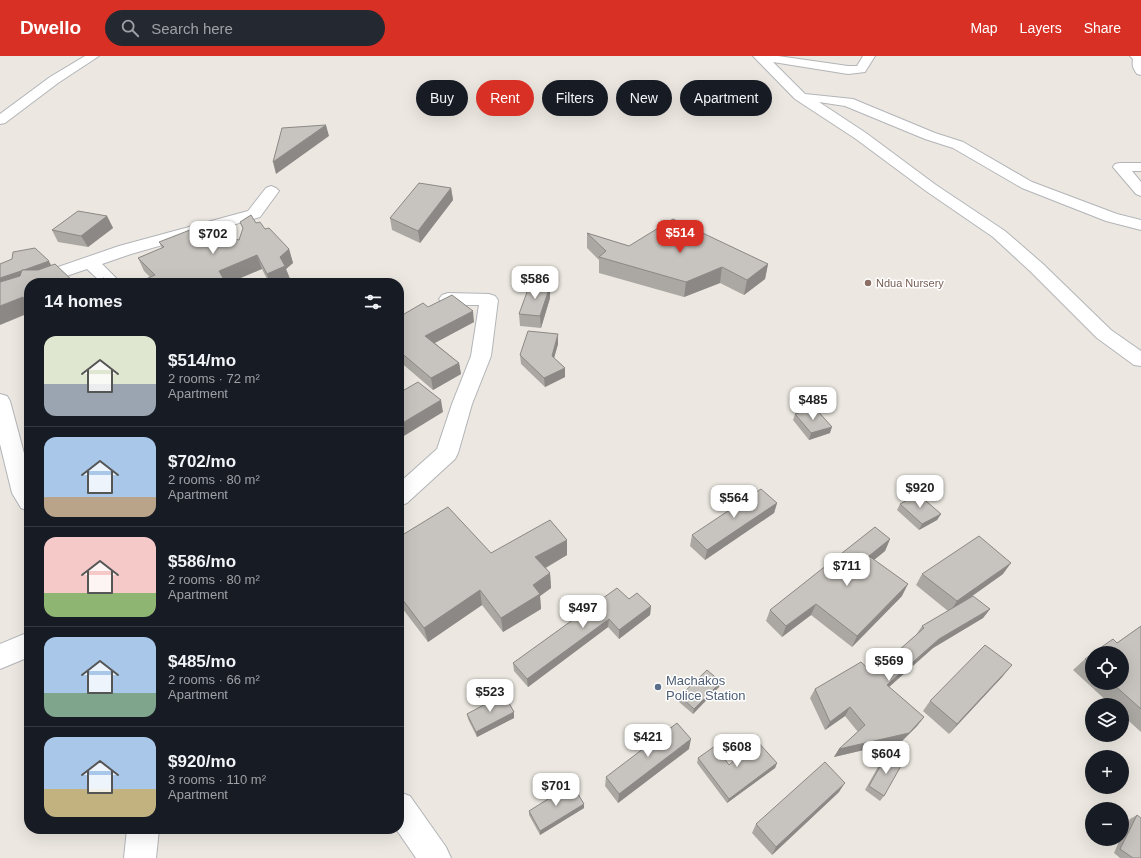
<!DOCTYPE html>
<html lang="en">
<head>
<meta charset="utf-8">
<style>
  :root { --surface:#171b24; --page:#242831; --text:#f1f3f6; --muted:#9ea1a6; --line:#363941; --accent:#d93025 }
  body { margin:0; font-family:Helvetica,sans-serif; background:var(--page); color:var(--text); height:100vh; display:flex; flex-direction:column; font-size:15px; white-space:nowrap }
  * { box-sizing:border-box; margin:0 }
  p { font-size:13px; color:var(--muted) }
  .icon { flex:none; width:22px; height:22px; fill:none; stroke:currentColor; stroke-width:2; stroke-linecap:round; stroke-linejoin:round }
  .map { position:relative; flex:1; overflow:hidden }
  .details { position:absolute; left:24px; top:222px; width:380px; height:556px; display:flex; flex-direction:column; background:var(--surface); border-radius:16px; box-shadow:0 4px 16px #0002 }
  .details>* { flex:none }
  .hud { position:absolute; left:416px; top:24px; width:380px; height:36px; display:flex; gap:8px }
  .tools { position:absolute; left:1085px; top:590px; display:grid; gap:8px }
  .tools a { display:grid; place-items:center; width:44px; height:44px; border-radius:50%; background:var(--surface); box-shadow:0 4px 16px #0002; font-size:20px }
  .price { position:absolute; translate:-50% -34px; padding:0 9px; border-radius:8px; background:#fff; color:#222; font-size:13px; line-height:26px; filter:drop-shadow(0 1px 2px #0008) }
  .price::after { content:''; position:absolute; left:50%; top:24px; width:12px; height:9px; margin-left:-6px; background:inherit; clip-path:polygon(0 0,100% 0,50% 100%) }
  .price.on { background:var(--accent); color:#fff }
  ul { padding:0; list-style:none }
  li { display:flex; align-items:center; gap:12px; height:100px; padding:0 20px }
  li+li { border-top:1px solid var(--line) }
  li span { display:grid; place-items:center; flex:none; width:112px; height:80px; border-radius:12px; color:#555 }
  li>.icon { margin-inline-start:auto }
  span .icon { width:48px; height:48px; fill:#fffc; stroke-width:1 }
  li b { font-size:17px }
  h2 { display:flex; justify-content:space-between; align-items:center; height:48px; padding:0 20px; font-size:17px }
  .tag { padding:0 14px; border-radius:18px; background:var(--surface); box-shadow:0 4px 16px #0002; font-size:14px; line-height:36px }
  .tag.on { background:var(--accent); color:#fff }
  header { display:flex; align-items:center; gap:24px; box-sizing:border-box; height:56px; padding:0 20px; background:var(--accent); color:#fff }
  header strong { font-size:19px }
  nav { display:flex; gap:22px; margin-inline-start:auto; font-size:14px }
  .search { width:280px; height:36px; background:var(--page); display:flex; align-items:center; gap:10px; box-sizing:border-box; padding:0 14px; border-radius:22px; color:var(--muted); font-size:15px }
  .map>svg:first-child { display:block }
</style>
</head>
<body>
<header>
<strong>Dwello</strong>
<div class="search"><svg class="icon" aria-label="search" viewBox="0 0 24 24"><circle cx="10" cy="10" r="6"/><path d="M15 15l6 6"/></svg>Search here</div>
<nav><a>Map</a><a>Layers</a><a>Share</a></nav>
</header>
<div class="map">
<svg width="1141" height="802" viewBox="0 0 1141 802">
  <rect width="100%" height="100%" fill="#ece8e1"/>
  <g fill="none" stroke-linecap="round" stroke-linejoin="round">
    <!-- minor casing -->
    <g stroke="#b2b4b8" stroke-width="2">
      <g id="minor">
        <polygon points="85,0 99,0 58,27 5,67 0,68 0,58 50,21"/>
        <polygon points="753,0 778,0 848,10 857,10 863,0 875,0 865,16 848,18 773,6 805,38 853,43 935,77 963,86 1032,126 1117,158 1141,164 1141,174 1106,165 1022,132 953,92 925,83 845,50 819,46 866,77 936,129 1005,175 1043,208 1111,274 1141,295 1141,310 1134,309 1097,282 1031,216 993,181 926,135 856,83 795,43"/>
        <path d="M1130 0H1141V19L1137 18C1133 12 1132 10 1133 3Z"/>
        <polygon points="1120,107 1141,107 1141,115 1132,115 1141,126 1141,140 1136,138 1113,111 1115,108"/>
        <polygon points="271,130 276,132 279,135 260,161 131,198 102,208 121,227 102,227 87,213 46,227 29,227 29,233 0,242 0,231 119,190 248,155 266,132"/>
        <polygon points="448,237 489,238 495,240 498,244 491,300 472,348 458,397 455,403 407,447 399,450 399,427 437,393 452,348 471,300 479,249 448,249 442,247 439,243 442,239"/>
        <polygon points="0,338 7,340 10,345 29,416 29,455 21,452 12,437 0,388"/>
        <polygon points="29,576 29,601 0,613 0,588"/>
        <polygon points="399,736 410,740 446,791 451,802 416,802 396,773 399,773"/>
        <polygon points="127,773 159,773 156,802 124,802"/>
      </g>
    </g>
    <!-- minor -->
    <use href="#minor" fill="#fff" fill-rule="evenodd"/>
  </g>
  <!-- wall -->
  <g fill="#aba8a3">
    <polygon points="451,132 453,144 420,187 392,174 390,162"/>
    <polygon points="107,160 113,172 88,191 58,186 52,174"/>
    <polygon points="240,166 256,167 265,173 289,193 293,207 286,213 290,223 282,227 269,227 262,213 150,221 144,215 138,202 162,192 159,186 239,184 243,173"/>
    <polygon points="587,177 629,190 768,208 765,223 744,239 720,227 684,241 599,217 599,204 587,192"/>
    <polygon points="550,230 550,242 541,272 520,270 519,258"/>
    <polygon points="428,251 474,266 435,287 459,307 461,318 433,334 399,305 399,261"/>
    <polygon points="558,278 558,288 554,302 565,312 565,321 545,331 521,308 520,299"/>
    <polygon points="795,358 830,377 809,384 793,364"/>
    <polygon points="777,447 774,457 705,504 690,490 692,479"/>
    <polygon points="900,448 941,458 937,464 919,474 897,454"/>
    <polygon points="399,481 491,497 567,499 546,512 550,517 551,532 540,540 541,553 503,576 482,549 428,586 399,548"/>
    <polygon points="890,483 885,495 874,504 902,540 852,591 811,559 782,581 766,565 770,554"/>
    <polygon points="922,518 1003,518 967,543 990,553 983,562 933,592 889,631 924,661 917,670 902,685 834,701 839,693 858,676 845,660 825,674 810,642 815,633 873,617 916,579 922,570 948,555 916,529"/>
    <polygon points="629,543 651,550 650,559 619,583 608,571 528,631 514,615 513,607"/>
    <polygon points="1141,570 1141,676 1122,659 1122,649 1111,649 1073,614 1085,603 1092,598 1092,627 1122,627 1117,587"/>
    <polygon points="1003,620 949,678 923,655 930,645"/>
    <polygon points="721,626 719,631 693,658 679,646 680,640"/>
    <polygon points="467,658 514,662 477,681 468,663"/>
    <polygon points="689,693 618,747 605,730 606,721"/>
    <polygon points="887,698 884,740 880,745 865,734 883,702"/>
    <polygon points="698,702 729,709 777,707 775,712 727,747 697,707"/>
    <polygon points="839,736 772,799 752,777 756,768"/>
    <polygon points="584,752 540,779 529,759 529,755"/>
    <polygon points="1137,759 1141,802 1120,802 1114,797 1120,783 1122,783 1122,780 1130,763"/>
  </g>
  <!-- shaded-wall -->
  <g fill="#8b8885">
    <polygon points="326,69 329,80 276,118 273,106"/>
    <polygon points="451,132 453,144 420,187 418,175"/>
    <polygon points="107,160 113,172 88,191 81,180"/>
    <polygon points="289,193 293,207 286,213 290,223 282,227 270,227 267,218 280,201"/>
    <polygon points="257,199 262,213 229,227 223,227 219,215"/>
    <polygon points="49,205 52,211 0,227 0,222"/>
    <polygon points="768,208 765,223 744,239 747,224"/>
    <polygon points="722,211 720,227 684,241 686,226"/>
    <polygon points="550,230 550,242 541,272 540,260"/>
    <polygon points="23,241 29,251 29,257 0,269 0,250"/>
    <polygon points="473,255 474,266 427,291 425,280"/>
    <polygon points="558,278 558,288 552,309 552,300"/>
    <polygon points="459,307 461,318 433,334 431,322"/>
    <polygon points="565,312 565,321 545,331 544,322"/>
    <polygon points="441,344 443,356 399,383 399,369"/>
    <polygon points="832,371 830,377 809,384 811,377"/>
    <polygon points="777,447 774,457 705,504 707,494"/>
    <polygon points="941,458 937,464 919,474 922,468"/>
    <polygon points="890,483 885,495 864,512 869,500"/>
    <polygon points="567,484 567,499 536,517 535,501"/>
    <polygon points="1011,507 1003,518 950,556 957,545"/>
    <polygon points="550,517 551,532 540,540 541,553 503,576 501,562 533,529"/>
    <polygon points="908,528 902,540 852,591 857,580"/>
    <polygon points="480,534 482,549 428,586 424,572"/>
    <polygon points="816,548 811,559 782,581 786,570"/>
    <polygon points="651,550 650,559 619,583 619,574"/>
    <polygon points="990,553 983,562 933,592 881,638 887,629 939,583"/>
    <polygon points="609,563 608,571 528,631 527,623"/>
    <polygon points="1012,609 1003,620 949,678 957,668"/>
    <polygon points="721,626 719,631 693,658 694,653"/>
    <polygon points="850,651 845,660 825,674 830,666"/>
    <polygon points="514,656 514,662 477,681 476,676"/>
    <polygon points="924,661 917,670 902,685 834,701 839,693"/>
    <polygon points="691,683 689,693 618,747 619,738"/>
    <polygon points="777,707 775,712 727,747 729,743"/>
    <polygon points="845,727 839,736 772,799 776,791"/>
    <polygon points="584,748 584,752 540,779 540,775"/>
  </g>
  <!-- building -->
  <g fill="#c7c3be" stroke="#8b8885">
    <polygon points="326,69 273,106 282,72"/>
    <polygon points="419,127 451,132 418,175 390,162"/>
    <polygon points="78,155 107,160 81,180 52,174"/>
    <polygon points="251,159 256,167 260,166 265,173 269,172 289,193 280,201 285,210 267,218 257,199 219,215 226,227 137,227 155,219 138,202 164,191 159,186 190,174 239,184 243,172 240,166"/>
    <polygon points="673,163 768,208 747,224 722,211 686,226 599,201 606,195 587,177 629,190"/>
    <polygon points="35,192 49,205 24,214 22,214 21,215 0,222 0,208 12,203 13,196"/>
    <polygon points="55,208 75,227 29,227 29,248 23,241 0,250 0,226 20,220 22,214 38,214"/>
    <polygon points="104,222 109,227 92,227"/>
    <polygon points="530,228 550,230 540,260 519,258"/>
    <polygon points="452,239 473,255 425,280 459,307 431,322 399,295 399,261 423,247 428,251"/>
    <polygon points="528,275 558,278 552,300 565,312 544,322 520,299"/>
    <polygon points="418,326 441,344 399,369 399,337"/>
    <polygon points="815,352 832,371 811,377 795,358"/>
    <polygon points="761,433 777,447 707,494 692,479"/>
    <polygon points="918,438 941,458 922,468 900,448"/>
    <polygon points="448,451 491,497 550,464 567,484 535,501 550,517 533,529 540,538 501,562 480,534 424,572 399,539 399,481"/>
    <polygon points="875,471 890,483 869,500 908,528 857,580 816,548 786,570 770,554"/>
    <polygon points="979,480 1011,507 957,545 922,518"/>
    <polygon points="617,532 629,543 637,537 651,550 619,574 609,563 527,623 513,607"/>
    <polygon points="973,540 990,553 939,583 887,629 924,661 909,677 839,693 865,669 850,651 830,666 815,633 861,606 873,617 924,572 922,570"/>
    <polygon points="1141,570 1141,653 1112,627 1122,627 1122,597 1093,597 1113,583 1117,587"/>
    <polygon points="985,589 1012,609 957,668 930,645"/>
    <polygon points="1092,598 1092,609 1085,603"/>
    <polygon points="707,614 721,626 694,653 680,640"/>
    <polygon points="504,638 514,656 476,676 467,658"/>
    <polygon points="677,667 691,683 619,738 606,721"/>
    <polygon points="757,685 777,707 729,743 698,702 715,690 729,709"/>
    <polygon points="887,698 902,708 884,740 869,730"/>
    <polygon points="825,706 845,727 776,791 756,768"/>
    <polygon points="572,728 584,748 540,775 529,755"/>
    <polygon points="1137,759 1141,762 1141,802 1133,802 1120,793"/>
  </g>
  <!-- markers -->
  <circle fill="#8d6e63" stroke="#fff" stroke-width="1.5" cx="868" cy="227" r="4"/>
  <circle fill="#5c6f8a" stroke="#fff" stroke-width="1.5" cx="658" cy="631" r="4"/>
  <g text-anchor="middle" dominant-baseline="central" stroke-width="3" stroke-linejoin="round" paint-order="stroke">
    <!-- education labels -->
    <g font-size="11" fill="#785e54" stroke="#fff" text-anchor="start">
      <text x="876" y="227">Ndua Nursery</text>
    </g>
    <!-- near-service labels -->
    <g font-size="13" fill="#4e5e75" stroke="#fff" text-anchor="start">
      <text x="666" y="624">Machakos<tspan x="666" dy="15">Police Station</tspan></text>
    </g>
  </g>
</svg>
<div class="tools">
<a><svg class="icon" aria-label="locate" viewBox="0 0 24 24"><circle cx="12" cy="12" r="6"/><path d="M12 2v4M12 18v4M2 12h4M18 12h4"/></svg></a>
<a><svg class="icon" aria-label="layers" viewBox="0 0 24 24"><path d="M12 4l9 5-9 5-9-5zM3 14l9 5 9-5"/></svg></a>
<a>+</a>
<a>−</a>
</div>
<b class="price on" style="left:680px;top:198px">$514</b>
<b class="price" style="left:213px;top:199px">$702</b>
<b class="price" style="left:535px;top:244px">$586</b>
<b class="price" style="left:813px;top:365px">$485</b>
<b class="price" style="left:920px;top:453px">$920</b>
<b class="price" style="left:734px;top:463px">$564</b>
<b class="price" style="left:847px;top:531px">$711</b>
<b class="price" style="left:583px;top:573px">$497</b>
<b class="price" style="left:889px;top:626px">$569</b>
<b class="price" style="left:490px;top:657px">$523</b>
<b class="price" style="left:648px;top:702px">$421</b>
<b class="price" style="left:737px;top:712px">$608</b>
<b class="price" style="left:886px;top:719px">$604</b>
<b class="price" style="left:556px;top:751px">$701</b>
<div class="hud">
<a class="tag">Buy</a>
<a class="tag on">Rent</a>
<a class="tag">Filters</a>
<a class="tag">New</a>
<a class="tag">Apartment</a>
</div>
<section class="details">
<h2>14 homes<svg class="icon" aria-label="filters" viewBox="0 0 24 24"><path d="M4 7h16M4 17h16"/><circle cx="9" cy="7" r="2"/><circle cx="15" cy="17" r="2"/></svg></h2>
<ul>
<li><span style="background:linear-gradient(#dfe7d0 60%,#9aa5b1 0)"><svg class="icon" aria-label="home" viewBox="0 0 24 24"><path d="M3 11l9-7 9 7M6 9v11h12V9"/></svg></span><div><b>$514/mo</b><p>2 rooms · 72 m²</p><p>Apartment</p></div></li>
<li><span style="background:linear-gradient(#a9c7e8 75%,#b9a48a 0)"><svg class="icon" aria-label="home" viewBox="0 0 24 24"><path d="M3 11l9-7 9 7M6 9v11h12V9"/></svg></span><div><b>$702/mo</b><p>2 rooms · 80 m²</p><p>Apartment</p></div></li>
<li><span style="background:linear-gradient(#f6c9c9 70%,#8fb573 0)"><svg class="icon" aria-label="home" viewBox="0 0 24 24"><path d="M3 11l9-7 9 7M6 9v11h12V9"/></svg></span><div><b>$586/mo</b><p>2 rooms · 80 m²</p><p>Apartment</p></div></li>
<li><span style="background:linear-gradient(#a9c7e8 70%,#7fa58c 0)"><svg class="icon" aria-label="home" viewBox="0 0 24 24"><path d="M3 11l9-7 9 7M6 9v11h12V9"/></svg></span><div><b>$485/mo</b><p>2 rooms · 66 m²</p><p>Apartment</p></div></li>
<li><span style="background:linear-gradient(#a9c7e8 65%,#c2b280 0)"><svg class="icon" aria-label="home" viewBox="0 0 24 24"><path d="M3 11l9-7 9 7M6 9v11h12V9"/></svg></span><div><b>$920/mo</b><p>3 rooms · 110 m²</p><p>Apartment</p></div></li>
</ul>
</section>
</div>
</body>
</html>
